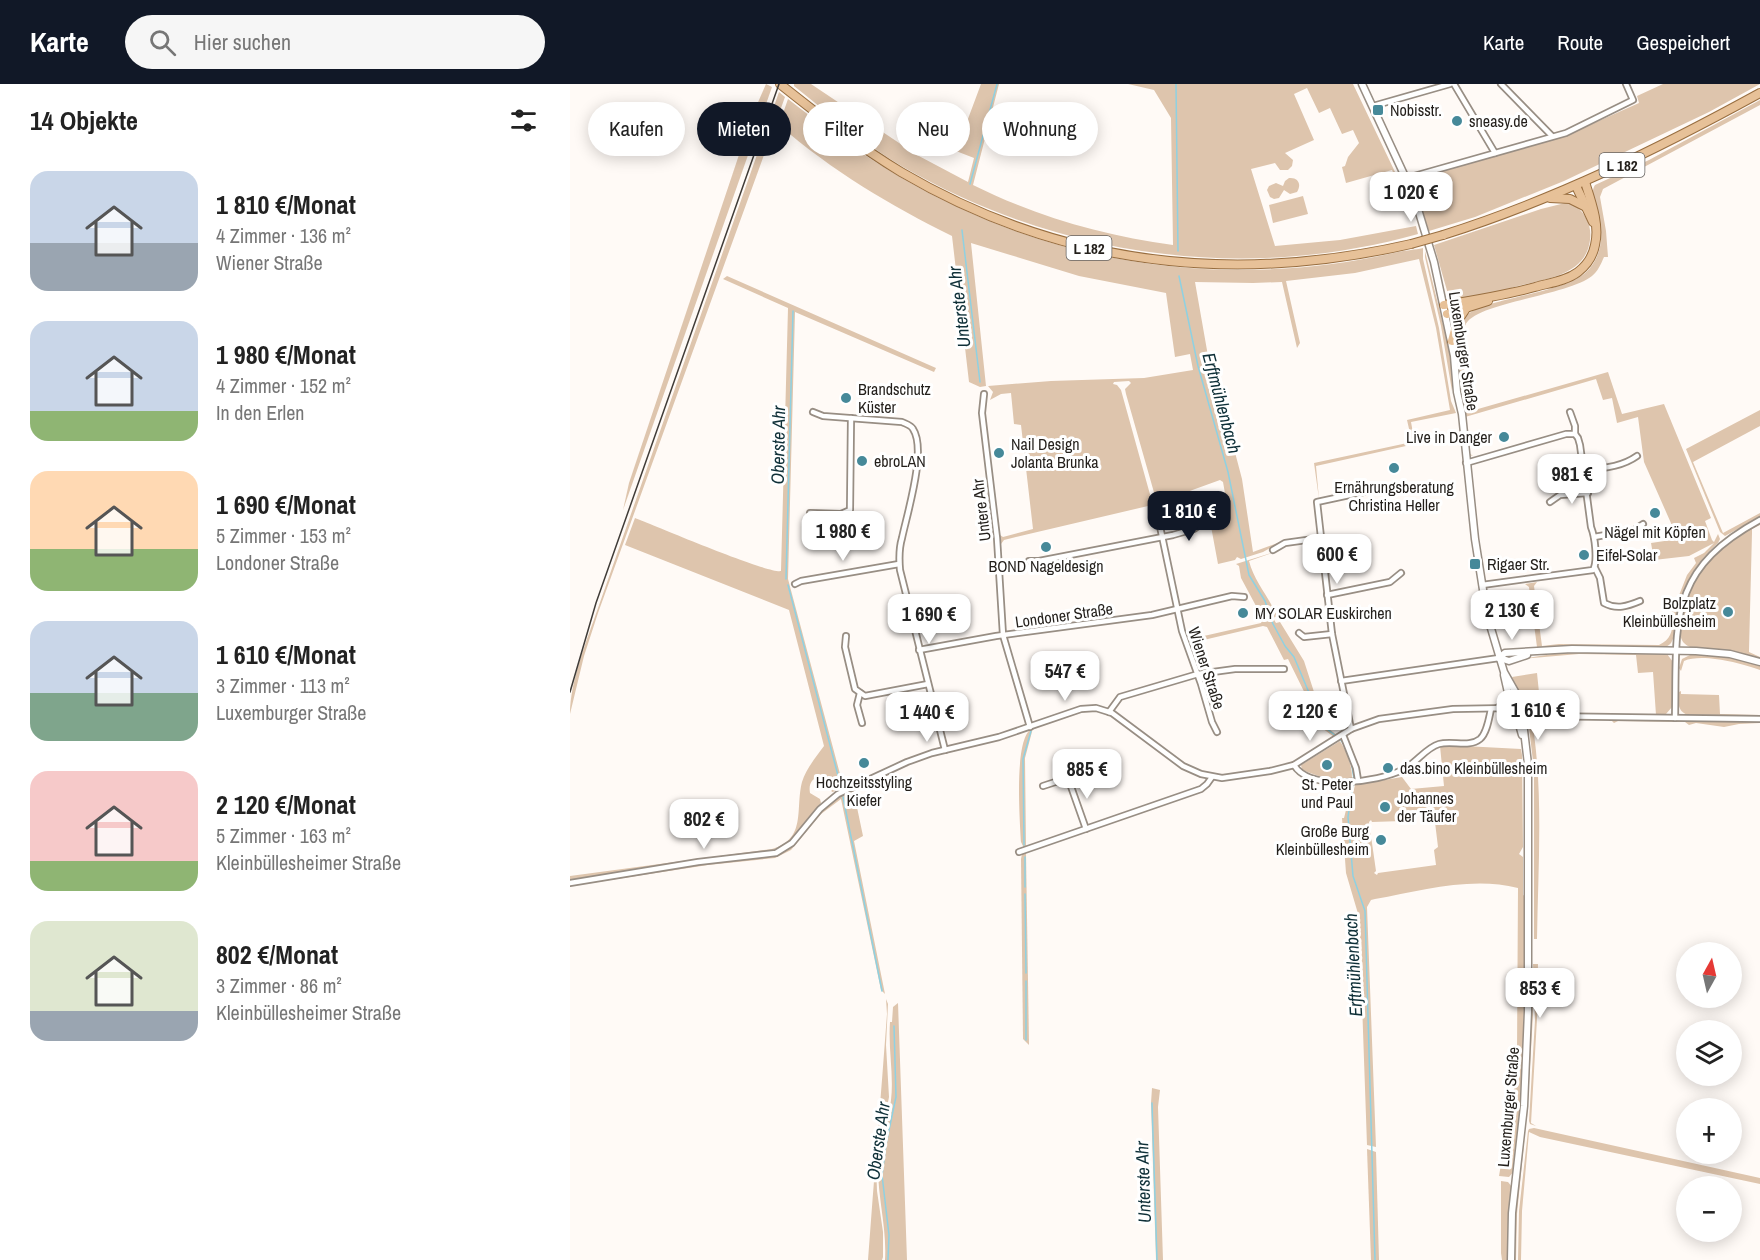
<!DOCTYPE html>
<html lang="de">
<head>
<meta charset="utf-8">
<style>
  :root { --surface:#fff; --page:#f6f6f6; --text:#222; --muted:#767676; --accent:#111827 }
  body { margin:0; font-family:"Archivo Narrow",sans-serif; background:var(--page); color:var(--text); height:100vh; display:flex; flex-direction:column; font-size:22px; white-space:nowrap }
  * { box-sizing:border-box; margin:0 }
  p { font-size:20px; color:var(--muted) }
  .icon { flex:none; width:33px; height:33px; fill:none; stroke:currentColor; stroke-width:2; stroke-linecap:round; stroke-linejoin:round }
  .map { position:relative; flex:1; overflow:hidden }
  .details { display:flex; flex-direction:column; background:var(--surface); width:570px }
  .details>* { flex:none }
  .banner { position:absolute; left:18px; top:18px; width:570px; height:54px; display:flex; gap:12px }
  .needle { width:39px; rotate:8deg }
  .tools { position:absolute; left:1106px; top:858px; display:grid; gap:12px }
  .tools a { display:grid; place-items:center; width:66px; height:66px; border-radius:50%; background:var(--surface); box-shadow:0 3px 15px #0003; font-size:30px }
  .price { position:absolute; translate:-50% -51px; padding:0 14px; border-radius:12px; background:#fff; color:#222; font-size:20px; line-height:39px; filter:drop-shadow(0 2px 3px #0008) }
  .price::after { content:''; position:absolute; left:50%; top:36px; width:18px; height:14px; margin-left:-9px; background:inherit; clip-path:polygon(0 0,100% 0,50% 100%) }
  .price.active { background:var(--accent); color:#fff }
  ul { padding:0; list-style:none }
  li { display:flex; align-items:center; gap:18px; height:150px; padding:0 30px }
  li span { display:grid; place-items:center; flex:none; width:168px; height:120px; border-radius:18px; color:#555 }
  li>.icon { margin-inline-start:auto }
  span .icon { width:72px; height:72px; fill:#fffc; stroke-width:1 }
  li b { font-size:26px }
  h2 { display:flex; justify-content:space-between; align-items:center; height:72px; padding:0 30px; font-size:26px }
  .pill { padding:0 21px; border-radius:27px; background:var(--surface); box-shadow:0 3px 15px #0003; font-size:21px; line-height:54px }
  .pill.active { background:var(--accent); color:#fff }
  header { display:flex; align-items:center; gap:36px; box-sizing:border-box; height:84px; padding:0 30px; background:var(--accent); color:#fff }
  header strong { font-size:28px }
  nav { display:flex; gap:33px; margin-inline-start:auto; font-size:21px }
  .search { width:420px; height:54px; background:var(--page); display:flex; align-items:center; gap:15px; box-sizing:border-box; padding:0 21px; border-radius:33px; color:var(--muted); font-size:22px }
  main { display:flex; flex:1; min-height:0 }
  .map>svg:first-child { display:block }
</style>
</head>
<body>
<header>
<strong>Karte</strong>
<div class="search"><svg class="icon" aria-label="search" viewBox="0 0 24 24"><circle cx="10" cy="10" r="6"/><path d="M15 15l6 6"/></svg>Hier suchen</div>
<nav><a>Karte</a><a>Route</a><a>Gespeichert</a></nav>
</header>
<main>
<section class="details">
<h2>14 Objekte<svg class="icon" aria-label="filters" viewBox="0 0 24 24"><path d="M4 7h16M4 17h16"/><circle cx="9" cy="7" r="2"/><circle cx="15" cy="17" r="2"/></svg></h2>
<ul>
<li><span style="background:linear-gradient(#c9d6e8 60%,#9aa5b1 0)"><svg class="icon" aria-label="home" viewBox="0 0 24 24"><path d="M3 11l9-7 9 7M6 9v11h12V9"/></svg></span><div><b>1 810 €/Monat</b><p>4 Zimmer · 136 m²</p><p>Wiener Straße</p></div></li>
<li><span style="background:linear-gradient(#c9d6e8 75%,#8fb573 0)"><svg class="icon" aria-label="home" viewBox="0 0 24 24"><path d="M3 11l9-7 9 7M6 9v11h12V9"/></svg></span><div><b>1 980 €/Monat</b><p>4 Zimmer · 152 m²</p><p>In den Erlen</p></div></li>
<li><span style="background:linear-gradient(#ffd9b3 65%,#8fb573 0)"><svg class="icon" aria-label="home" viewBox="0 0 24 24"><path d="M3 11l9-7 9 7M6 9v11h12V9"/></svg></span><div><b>1 690 €/Monat</b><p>5 Zimmer · 153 m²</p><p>Londoner Straße</p></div></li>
<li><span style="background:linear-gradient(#c9d6e8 60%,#7fa58c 0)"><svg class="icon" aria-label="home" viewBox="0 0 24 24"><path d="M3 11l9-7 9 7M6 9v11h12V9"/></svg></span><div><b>1 610 €/Monat</b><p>3 Zimmer · 113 m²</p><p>Luxemburger Straße</p></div></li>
<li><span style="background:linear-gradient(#f6c9c9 75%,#8fb573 0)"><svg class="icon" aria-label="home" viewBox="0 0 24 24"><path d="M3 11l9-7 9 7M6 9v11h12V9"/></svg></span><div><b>2 120 €/Monat</b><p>5 Zimmer · 163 m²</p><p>Kleinbüllesheimer Straße</p></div></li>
<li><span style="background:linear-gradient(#dfe7d0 75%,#9aa5b1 0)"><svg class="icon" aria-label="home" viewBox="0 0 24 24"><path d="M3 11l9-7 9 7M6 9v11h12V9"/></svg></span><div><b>802 €/Monat</b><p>3 Zimmer · 86 m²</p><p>Kleinbüllesheimer Straße</p></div></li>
</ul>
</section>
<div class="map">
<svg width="1190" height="1176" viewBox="0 0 1190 1176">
  <rect width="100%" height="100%" fill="#fffaf6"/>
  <!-- green -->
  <g fill="#dec5ad" fill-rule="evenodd">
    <polygon points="196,0 202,3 53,426 59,399 182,32"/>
    <path d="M224 0H241L347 71 398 98 404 74 386 67 411 0H429L403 101C465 132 534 152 603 161L601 34 584 6 558 0H783L836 111 833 110 822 86 776 99 772 83 775 82 778 73 789 59 783 46 772 50 760 24 749 29 737 4 724 10 744 56 715 69 723 76 722 82 718 86H710L705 79 681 85 705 162 770 156 846 142 848 150C677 198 493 175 333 83 294 60 259 30 224 2Z"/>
    <polygon points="1093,0 1190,0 1139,28 994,97 905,133 859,147 844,104 845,93 987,53 995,52 1069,19 1067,12"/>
    <path d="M209 8 215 13 28 529 14 572 0 630C0 597 17 556 28 524Z"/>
    <path d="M218 15C271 57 328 96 390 124 526 188 681 202 828 168 838 166 844 166 853 164V175L869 244 881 317 886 329 841 338 845 360 746 382 749 415 744 379 842 358 837 336 880 326 866 244 849 175 785 189 716 197 730 259 727 264 712 198 683 199 625 198 641 289 662 357 672 395 683 468 713 457 693 468 671 475 667 473 665 476 648 480 640 437 659 432 653 398 650 396 592 417 590 420V414L585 412 556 310 555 305 561 299 559 297 544 298 543 300 547 301 551 306 581 414 578 422 446 453 434 456 431 460 430 451 433 453 463 445 451 341 444 340 441 309 431 310 420 316 423 308 418 302 481 297 574 294 623 286 620 270 605 273 596 209 509 192 401 159 416 302 410 303 399 298 382 152C321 122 261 86 209 41Z"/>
    <path d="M1190 16V21L1033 105 1030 113 1036 147 1038 173H1034C1031 180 1028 187 1022 192 997 212 902 219 895 242 889 258 896 302 898 320L901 327 1038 288 1052 330 1094 320 1141 434 1135 437 1142 456 1144 458 1148 450 1150 455 1148 459C1127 478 1112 501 1107 528 1105 537 1107 549 1102 557 1100 562 1096 563 1090 563L1003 562 973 564 971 563 966 565 948 567V565L967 563 959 503 955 500 967 498 964 502 972 562 989 560 1089 561C1107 553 1102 536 1102 519H1106L1117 491 1126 479 1124 474 1134 469 1144 459 1119 472 1084 476 1081 459 1108 455 1074 378 1068 333 1047 339 1042 314 1033 316 1026 295 895 333 899 369 903 372 899 371 894 326V314L891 310C891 291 885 254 891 238 902 212 997 213 1020 184 1047 149 1014 119 1025 101L1079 76Z"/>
    <path d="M719 94C728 93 732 100 727 108L720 110 714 106 709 114 704 115 700 113 697 106 699 102 706 99 713 102 715 97Z"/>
    <polygon points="733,112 738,130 703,139 699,121"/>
    <path d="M995 119C1005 120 1011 125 1016 134 1020 141 1021 149 1020 156 1016 191 976 195 948 202 937 205 895 218 885 214 883 214 880 211 878 210L864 161 971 125Z"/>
    <polygon points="855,167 879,265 884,294 882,307 871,242 855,173"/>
    <path d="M157 192 366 284 364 288 225 228 218 495 274 705 262 708 255 695C244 691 238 698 240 709L250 715 251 719 219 758 199 768 127 776 0 796V792L202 765C237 755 225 725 232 698 236 685 246 673 254 662L219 526 55 461 65 434C86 442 198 490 211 487L218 224 153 195Z"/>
    <polygon points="1190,326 1190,342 1123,378 1153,449 1190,429 1190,433 1155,452 1150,448 1116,365"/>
    <path d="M1190 439V441L1182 445V449L1179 566V568L1190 573V575L1159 567 1120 563C1109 558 1110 550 1111 539 1117 489 1149 462 1190 439Z"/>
    <path d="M708 467 679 477C684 497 699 513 707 532L703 534 706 539 710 538 734 577 755 642 767 651 764 653 752 644 718 575 714 576 697 543 693 542 625 558 624 561 621 553 625 554 691 539 693 535 671 494 669 482 666 480Z"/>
    <polygon points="995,568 1097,570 1103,578 1102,623 1096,630 1086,631 1083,588 1068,589 1066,571 1009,570 950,575"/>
    <path d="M1122 570 1163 574 1190 581V586C1171 579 1132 569 1114 577L1111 587 1109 584 1112 575Z"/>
    <polygon points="967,589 971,628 955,627 955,613 947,604 942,593"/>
    <path d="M1111 607V610L1149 611 1150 630 1190 631V632L1118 631C1107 627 1108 618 1109 608Z"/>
    <path d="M975 635 1190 637V639L1169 640 1154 643 1126 639 1119 641 1115 638 1048 637 1044 639 1041 636C1023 636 979 631 966 641L964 650C973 716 968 788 967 855H964V685L959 644 967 636Z"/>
    <path d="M463 644 455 674 456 764H454L451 758C450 738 443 651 463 644Z"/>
    <path d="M770 657C777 668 782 681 782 694H754L732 686 731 681Z"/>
    <path d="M875 661 951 665 952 671 953 763 949 770 953 773V811L955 812C955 904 954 995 944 1087L939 1093 929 1092 944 1004 947 969 948 804C901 792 851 807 805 815L801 816 797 823 806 1063 797 1061 789 833 776 789 772 734H774L777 722H780L785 701 832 693 841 705 874 702 870 662ZM864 730 868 763 864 766 866 781 808 789 807 791 804 789 806 787 799 738 801 736 802 738 833 737 845 731Z"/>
    <polygon points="290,703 281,709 284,709 293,752 284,757 315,910 311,906 271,715 251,730 221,766 205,774 138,781 21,799 23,797 128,780 204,773 224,761 259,720 271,712"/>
    <polygon points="456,769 459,961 453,955 451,775 452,770"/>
    <polygon points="963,880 968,880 967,935 961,1039 966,1042 960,1040 959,1037 965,936"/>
    <polygon points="961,891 963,931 957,1034 956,1031 960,962"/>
    <path d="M316 915 318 920 316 961 319 1013 306 1080 307 1107 313 1148V1173L312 1176H298C304 1094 311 1012 317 930Z"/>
    <path d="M328 919 337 1176H315C317 1145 308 1115 308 1084 308 1061 319 1039 321 1016 324 991 318 964 320 938H322L323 923Z"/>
    <polygon points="582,1004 590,1006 588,1023 593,1176 586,1176 581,1019"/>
    <polygon points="964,1044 1190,1094 1190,1100 970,1053 959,1048 952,1127 951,1176 948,1176 949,1127 958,1047 959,1045"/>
    <polygon points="955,1049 947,1130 946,1176 944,1176 946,1119"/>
    <polygon points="797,1065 806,1068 809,1176 801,1176"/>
    <polygon points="931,1097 938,1098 942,1103 938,1176 932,1176 931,1169"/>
  </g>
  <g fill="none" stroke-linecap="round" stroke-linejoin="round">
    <!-- stream -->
    <g stroke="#8ed1e2" stroke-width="1.5">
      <polyline points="606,0 608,167"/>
      <polyline points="400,100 427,0"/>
      <polyline points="392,146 410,298"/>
      <polyline points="609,192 628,282 658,388 679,491 695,517 703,540 715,562 724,573 753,642 766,652"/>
      <polyline points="216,495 223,227"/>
      <polyline points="218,501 271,703"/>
      <polyline points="770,655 776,663"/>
      <polyline points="781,676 784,695"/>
      <polyline points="783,700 778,733 783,792 795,827 805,1176"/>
      <polyline points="273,713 312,907"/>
      <polyline points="454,761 453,675 461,647"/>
      <polyline points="455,803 455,773"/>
      <polyline points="455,810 456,889"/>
      <polyline points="456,897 456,956"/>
      <polyline points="582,1019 587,1176"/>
      <polyline points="318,1176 319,1151 312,1091 316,1060 326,1013 324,942"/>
    </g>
    <!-- minor casing -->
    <g stroke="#988e84" stroke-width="8">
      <g id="minor">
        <polyline points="884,0 925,69"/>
        <polyline points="931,0 982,52"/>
        <polyline points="803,22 880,0"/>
        <polyline points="837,94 996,49 1063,16 1056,0"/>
        <polyline points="414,310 412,329 427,454 433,551 460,643"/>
        <path d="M243 328 253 332 332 338C336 340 341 341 343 345 357 366 337 430 332 454 329 464 329 475 330 486L375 666"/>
        <polyline points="1000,328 1005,342 1005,350"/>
        <path d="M896 379 996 350H1005L1008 354 1010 361 1021 443C1025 453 1028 477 1023 486L912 501"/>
        <path d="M1015 385C1032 385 1053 382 1067 372"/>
        <polyline points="584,414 612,547 631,600 642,638 647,648"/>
        <polyline points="980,418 990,411 1018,409"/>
        <polyline points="240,429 271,430 280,426 281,334"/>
        <polyline points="1024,453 1064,446 1073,440"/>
        <polyline points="703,466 715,459 751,454"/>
        <polyline points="459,477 469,477 603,451 624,445 634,438"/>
        <path d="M1025 484 1030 494 1034 519C1047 526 1058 522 1070 517"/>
        <polyline points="225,500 231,497 329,480"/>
        <polyline points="757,511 820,498 831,489"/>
        <polyline points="729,549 734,553 762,550"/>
        <polyline points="276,552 275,563 285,605 295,612 358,600"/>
        <polyline points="349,566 426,552 582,531 662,512 674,513"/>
        <polyline points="771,597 929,574"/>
        <polyline points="290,609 287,621 292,639"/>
        <polyline points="927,624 937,618"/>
        <polyline points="539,628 550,613 628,590 665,585 714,585"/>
        <polyline points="962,634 968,632 1190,635"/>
        <path d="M1105 634C1107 539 1096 487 1190 436"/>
        <polyline points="781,645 762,550 747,418 812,404 823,406"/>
        <polyline points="773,651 786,684 788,696"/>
        <path d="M724 681C740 708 808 698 832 686 846 680 855 664 869 660 882 656 899 664 910 655 917 649 919 634 921 625"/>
        <polyline points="498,694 516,745"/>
        <polyline points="473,702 522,686"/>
        <polyline points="449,768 631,705 637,700 642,693"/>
        <polyline points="0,799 128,778 206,769 222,759 250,725 268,710 337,678 362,669 429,653 511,625 526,624 542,629 613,682 631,690 652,694 700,687 724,681 781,645 809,635 883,625 940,624"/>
      </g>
    </g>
    <!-- tertiary casing -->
    <g stroke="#988e84" stroke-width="9">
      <g id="tertiary">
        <polyline points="792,0 844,112 864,178 884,272 887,308 892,330 905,455 917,531 934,588 947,611"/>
        <polyline points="929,574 935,569 1002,565 1126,567 1160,570 1190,578"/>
        <polyline points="930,574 939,577 957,571"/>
        <polyline points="934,591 939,613"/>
        <circle cx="944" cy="618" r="8"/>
        <polyline points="942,625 947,633 952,651"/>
        <polyline points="941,1176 942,1129 954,1022 958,927 958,680 951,621"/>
      </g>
    </g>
    <!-- primary casing -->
    <g stroke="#986e40" stroke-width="10">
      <g id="primary">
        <path d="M210 0C249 31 288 62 331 88 491 182 662 201 841 160"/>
        <polyline points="1006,102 1023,138"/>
        <polyline points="980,114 1000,115 1014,122"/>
        <path d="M873 151C984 116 1088 65 1190 9"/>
        <path d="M874 221C905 216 935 211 965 203 979 199 996 197 1008 188 1017 181 1023 172 1025 161 1030 141 1021 117 1015 98"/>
        <polyline points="877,230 918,217"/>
        <polyline points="882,257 887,238 895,226"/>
      </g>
    </g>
    <!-- minor -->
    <use href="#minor" stroke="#fff" stroke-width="4.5"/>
    <!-- tertiary -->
    <use href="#tertiary" stroke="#fff" stroke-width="6"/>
    <!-- primary -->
    <use href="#primary" stroke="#e7c198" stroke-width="8"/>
    <!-- rail -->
    <polyline stroke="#403c38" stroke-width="1.5" points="0,608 26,519 209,0"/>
    <!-- primary-bridge casing -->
    <g stroke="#986e40" stroke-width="10" stroke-linecap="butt">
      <polyline id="primary-bridge" points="841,160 873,151"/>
    </g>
    <!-- primary-bridge -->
    <use href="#primary-bridge" stroke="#e7c198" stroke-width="8"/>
  </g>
  <!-- markers -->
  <g fill="#468999" stroke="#fff" stroke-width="2">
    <rect x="802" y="20" width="12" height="12" rx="3"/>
    <circle cx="887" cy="37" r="6"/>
    <circle cx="276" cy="314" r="6"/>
    <circle cx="934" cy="353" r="6"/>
    <circle cx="429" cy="369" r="6"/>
    <circle cx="292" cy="377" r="6"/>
    <circle cx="824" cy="384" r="6"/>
    <circle cx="1085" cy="429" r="6"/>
    <circle cx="476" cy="463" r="6"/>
    <circle cx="1014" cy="471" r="6"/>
    <rect x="899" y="474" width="12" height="12" rx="3"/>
    <circle cx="1158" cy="528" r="6"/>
    <circle cx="673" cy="529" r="6"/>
    <circle cx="294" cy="679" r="6"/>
    <circle cx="757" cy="681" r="6"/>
    <circle cx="818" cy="684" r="6"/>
    <circle cx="815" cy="723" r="6"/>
    <circle cx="811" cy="756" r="6"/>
  </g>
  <g text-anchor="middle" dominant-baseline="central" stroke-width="6" stroke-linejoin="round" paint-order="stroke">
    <!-- shield labels -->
    <g fill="#fff" stroke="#65625f" stroke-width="1.5">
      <rect x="1029.5" y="69" width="45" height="24" rx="4.5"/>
      <rect x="496.5" y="152" width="45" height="24" rx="4.5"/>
    </g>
    <g font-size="15" font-weight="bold" fill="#231f1b">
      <text x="1052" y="81">L 182</text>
      <text x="519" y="164">L 182</text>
    </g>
    <!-- poi labels -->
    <g font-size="16" fill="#231f1b" stroke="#fff" text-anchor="start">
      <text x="820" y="26">Nobisstr.</text>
      <text x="899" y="37">sneasy.de</text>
      <text x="288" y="305">Brandschutz<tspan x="288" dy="18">Küster</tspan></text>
      <text x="922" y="353" text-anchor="end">Live in Danger</text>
      <text x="441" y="360">Nail Design<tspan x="441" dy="18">Jolanta Brunka</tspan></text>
      <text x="304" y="377">ebroLAN</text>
      <text x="824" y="403" text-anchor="middle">Ernährungsberatung<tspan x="824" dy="18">Christina Heller</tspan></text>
      <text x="1085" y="448" text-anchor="middle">Nägel mit Köpfen</text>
      <text x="1026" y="471">Eifel-Solar</text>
      <text x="917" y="480">Rigaer Str.</text>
      <text x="476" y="482" text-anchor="middle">BOND Nageldesign</text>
      <text x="1146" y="519" text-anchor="end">Bolzplatz<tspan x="1146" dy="18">Kleinbüllesheim</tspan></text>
      <text x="685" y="529">MY SOLAR Euskirchen</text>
      <text x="830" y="684">das.bino Kleinbüllesheim</text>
      <text x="294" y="698" text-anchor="middle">Hochzeitsstyling<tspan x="294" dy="18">Kiefer</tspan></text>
      <text x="757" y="700" text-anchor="middle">St. Peter<tspan x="757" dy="18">und Paul</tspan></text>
      <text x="827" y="714">Johannes<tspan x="827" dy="18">der Täufer</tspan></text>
      <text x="799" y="747" text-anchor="end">Große Burg<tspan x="799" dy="18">Kleinbüllesheim</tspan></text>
    </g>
    <!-- street labels -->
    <g font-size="16" fill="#231f1b" stroke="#fff">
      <text transform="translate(894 267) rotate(81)">Luxemburger Straße</text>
      <text transform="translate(411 426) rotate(-97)">Untere Ahr</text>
      <text transform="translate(494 531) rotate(-8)">Londoner Straße</text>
      <text transform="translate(637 584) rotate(72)">Wiener Straße</text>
      <text transform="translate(938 1023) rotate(-85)">Luxemburger Straße</text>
    </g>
    <!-- water labels -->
    <g font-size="18" font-style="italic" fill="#0f3038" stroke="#fff">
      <text transform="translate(389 223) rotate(-97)">Unterste Ahr</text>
      <text transform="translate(652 319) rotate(75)">Erftmühlenbach</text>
      <text transform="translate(208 361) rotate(-89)">Oberste Ahr</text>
      <text transform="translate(783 881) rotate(-93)">Erftmühlenbach</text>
      <text transform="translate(308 1057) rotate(-82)">Oberste Ahr</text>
      <text transform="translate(573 1098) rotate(-92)">Unterste Ahr</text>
    </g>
  </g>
</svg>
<div class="tools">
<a><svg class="needle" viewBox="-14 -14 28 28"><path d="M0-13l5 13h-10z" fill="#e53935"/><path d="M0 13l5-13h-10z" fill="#767676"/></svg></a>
<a><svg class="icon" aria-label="layers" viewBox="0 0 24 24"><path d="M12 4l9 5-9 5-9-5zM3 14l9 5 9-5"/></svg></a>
<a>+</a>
<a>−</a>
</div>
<b class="price" style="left:841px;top:139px">1 020 €</b>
<b class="price" style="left:1002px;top:421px">981 €</b>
<b class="price active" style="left:619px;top:458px">1 810 €</b>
<b class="price" style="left:273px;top:478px">1 980 €</b>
<b class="price" style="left:767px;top:501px">600 €</b>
<b class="price" style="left:942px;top:557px">2 130 €</b>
<b class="price" style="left:359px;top:561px">1 690 €</b>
<b class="price" style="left:495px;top:618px">547 €</b>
<b class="price" style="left:968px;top:657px">1 610 €</b>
<b class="price" style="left:740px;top:658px">2 120 €</b>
<b class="price" style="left:357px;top:659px">1 440 €</b>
<b class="price" style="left:517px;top:716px">885 €</b>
<b class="price" style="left:134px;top:766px">802 €</b>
<b class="price" style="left:970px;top:935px">853 €</b>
<div class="banner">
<a class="pill">Kaufen</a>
<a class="pill active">Mieten</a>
<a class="pill">Filter</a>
<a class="pill">Neu</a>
<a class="pill">Wohnung</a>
</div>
</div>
</main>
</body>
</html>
